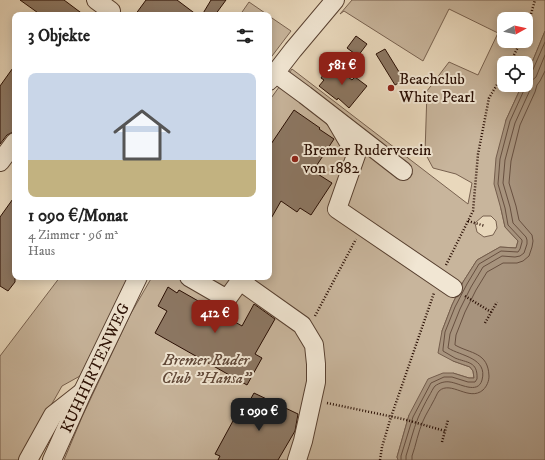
<!DOCTYPE html>
<html lang="de">
<head>
<meta charset="utf-8">
<style>
  :root { --surface:#fff; --page:#f2f2f2; --text:#222; --muted:#767676; --line:#e0e0e0; --accent:#8f2418 }
  body { margin:0; font-family:"IM FELL DW Pica",serif; background:var(--page); color:var(--text); height:100vh; display:flex; flex-direction:column; font-size:15px; white-space:nowrap }
  * { box-sizing:border-box; margin:0 }
  p { font-size:13px; color:var(--muted) }
  .icon { flex:none; width:22px; height:22px; fill:none; stroke:currentColor; stroke-width:2; stroke-linecap:round; stroke-linejoin:round }
  .map { position:relative; flex:1; overflow:hidden }
  .sheet { position:absolute; left:12px; top:12px; width:260px; height:268px; display:flex; flex-direction:column; background:var(--surface); border-radius:8px; box-shadow:0 2px 10px #0003 }
  .sheet>* { flex:none }
  .needle { width:26px; rotate:82deg }
  .buttons { position:absolute; left:497px; top:12px; display:grid; gap:8px }
  .buttons a { display:grid; place-items:center; width:36px; height:36px; border-radius:8px; background:var(--surface); box-shadow:0 2px 10px #0003; font-size:20px }
  .price { position:absolute; translate:-50% -34px; padding:0 9px; border-radius:8px; background:var(--accent); color:#fff; font-size:13px; line-height:26px; filter:drop-shadow(0 1px 2px #0008) }
  .price::after { content:''; position:absolute; left:50%; top:24px; width:12px; height:9px; margin-left:-6px; background:inherit; clip-path:polygon(0 0,100% 0,50% 100%) }
  .price.on { background:#222; color:#fff }
  ul { padding:0; list-style:none }
  li { display:grid; align-content:center; gap:8px; height:212px; padding:0 16px }
  li+li { border-top:1px solid var(--line) }
  li span { display:grid; place-items:center; height:124px; border-radius:8px; color:#555 }
  li>.icon { margin-inline-start:auto }
  span .icon { width:72px; height:72px; fill:#fffc; stroke-width:1 }
  li b { font-size:17px }
  h2 { display:flex; justify-content:space-between; align-items:center; height:48px; padding:0 16px; font-size:17px }
  .map>svg:first-child { display:block }
</style>
</head>
<body>
<div class="map">
<svg width="545" height="460" viewBox="0 0 545 460">
  <rect width="100%" height="100%" fill="#e9d8bc"/>
  <filter id="stains"><feTurbulence type="fractalNoise" baseFrequency=".005" numOctaves="4"/><feColorMatrix values="0 0 0 0 .2 0 0 0 0 .09 0 0 0 0 .02 0 0 0 .5 -.17"/></filter>
  <radialGradient id="worn" r=".72"><stop offset=".6" stop-color="#630" stop-opacity="0"/><stop offset="1" stop-color="#630" stop-opacity=".3"/></radialGradient>
  <!-- green -->
  <g fill="#c8b59c" stroke="#78614f" fill-rule="evenodd">
    <path d="M352 0H545V31L526 77V63H504V85H522L506 120 501 209 505 227 518 241 516 248 500 247 477 260 463 282 452 305 442 331 453 361 470 367 473 371 474 378H469L453 373 409 415 397 457 398 460H64L82 417 130 315 152 277H269V101L292 69 468 204 472 183 456 174 433 168 425 153 427 91 449 62 478 75 498 33 449 9 423 61 344 11 340 14ZM504 19H526V41H504ZM483 216H491L496 221 497 228 493 235 484 237 477 232 475 223Z"/>
    <polygon points="249,2 268,15 240,15"/>
    <polygon points="269,16 291,31 269,60"/>
    <polygon points="60,277 129,277 80,376 62,386 20,460 0,460 0,356"/>
  </g>
  <!-- water -->
  <polygon fill="#a7937d" stroke="#745d4c" points="545,31 545,460 398,460 397,457 409,415 428,379 443,373 453,373 469,378 474,378 473,371 470,367 453,361 438,353 442,331 452,305 463,282 477,260 500,247 516,248 518,241 505,227 501,209 494,184 496,158 506,120 522,85 526,85 526,77"/>
  <g fill="none" stroke-linecap="round" stroke-linejoin="round">
    <!-- shore -->
    <g stroke="#685040" stroke-width="1">
      <polyline points="526,77 529,77 531,74 545,42"/>
      <path d="M401 460V456L413 417 431 383 444 377H452L468 382H475L477 379C478 361 467 363 455 358 451 356 447 353 443 351V349L445 332 455 307 467 284 479 264 501 251 518 252 520 249 522 242V240L508 225 505 208 498 184 500 159 510 121 525 88V85"/>
      <path d="M406 460V456C410 444 413 430 418 418 421 411 425 403 429 396 431 393 433 388 435 386 439 383 445 381 450 382 459 383 478 395 482 380 488 358 461 356 448 348L450 334 460 309 471 287 483 267 502 256 515 257 520 256 524 253 527 244V240L526 237 513 223 510 207 503 183 505 160 515 123 530 90V82L536 77 545 55"/>
      <path d="M412 460V456C416 445 418 432 423 421 426 414 430 408 433 402 435 399 437 393 439 391 451 380 469 402 483 390 487 386 489 381 489 376 488 352 471 354 455 345V344L456 335 465 312 476 290 487 272 503 263H517L523 261 529 256 532 247 533 241 532 235 519 220 516 206 509 183 511 161 520 125 535 92 537 85 540 81 545 71"/>
    </g>
  </g>
  <!-- building -->
  <g fill="#8c7763" stroke="#280d02">
    <polygon points="20,0 64,0 84,15 41,15"/>
    <polygon points="146,0 177,0 197,15 135,15"/>
    <polygon points="211,0 226,0 215,15 202,15"/>
    <polygon points="356,36 367,44 358,56 347,48"/>
    <polygon points="385,49 404,80 395,85 376,54"/>
    <polygon points="15,65 15,132 11,133 7,135 0,144 0,86"/>
    <polygon points="329,66 333,69 335,67 352,80 355,77 367,86 349,108 338,98 337,100 319,86 324,80 321,78"/>
    <polygon points="294,110 320,128 319,129 334,139 313,171 332,183 311,215 300,208 297,212 281,201 269,222 269,147"/>
    <polygon points="15,196 15,282 8,291 0,286 0,217"/>
    <polygon points="168,287 177,293 179,290 242,326 254,304 275,319 255,354 262,358 247,385 155,333 167,311 158,306"/>
    <polygon points="254,393 298,414 295,431 278,460 218,460 220,456 215,454 240,408 245,409"/>
  </g>
  <g fill="none" stroke-linecap="round" stroke-linejoin="round">
    <!-- minor casing -->
    <g stroke="#584030" stroke-width="20">
      <g id="minor">
        <polyline points="96,0 111,11 109,15"/>
        <polyline points="275,73 305,95 403,171"/>
        <polyline points="269,81 293,50 335,0"/>
        <polyline points="335,119 356,155 337,209 453,288"/>
        <polyline points="0,162 15,142"/>
        <polyline points="189,277 227,299 240,281 302,325 314,345 316,364 316,382 303,441 297,460"/>
        <polyline points="28,460 53,415 81,393"/>
        <polyline points="52,460 83,391 138,277"/>
      </g>
    </g>
    <!-- path -->
    <g stroke="#280d02" stroke-width="2.5" stroke-dasharray="1 2" stroke-linecap="butt">
      <polyline points="526,28 531,14 535,0"/>
      <polyline points="510,63 521,41"/>
      <polyline points="468,221 485,226"/>
      <polyline points="446,265 473,211 478,154 489,98 504,73"/>
      <polyline points="465,296 491,312"/>
      <polyline points="315,316 356,239"/>
      <polyline points="485,323 497,302"/>
      <polyline points="327,403 403,419 445,431"/>
      <polyline points="442,442 448,420"/>
      <polyline points="380,460 382,447 391,417 434,293"/>
    </g>
    <!-- minor -->
    <use href="#minor" stroke="#f1e6d3" stroke-width="18"/>
  </g>
  <!-- markers -->
  <g fill="#8f2418" stroke="#f1e6d3" stroke-width="1.5">
    <circle cx="391" cy="88" r="4"/>
    <circle cx="295" cy="159" r="4"/>
  </g>
  <g text-anchor="middle" dominant-baseline="central" stroke-width="4" stroke-linejoin="round" paint-order="stroke">
    <!-- poi labels -->
    <g font-size="16" fill="#280d02" stroke="#f1e6d3" text-anchor="start">
      <text x="399" y="79">Beachclub<tspan x="399" dy="18">White Pearl</tspan></text>
      <text x="303" y="150">Bremer Ruderverein<tspan x="303" dy="18">von 1882</tspan></text>
    </g>
    <!-- park labels -->
    <g font-size="16" font-style="italic" fill="#604838" stroke="#f1e6d3">
      <text x="206" y="360">Bremer Ruder<tspan x="206" dy="18">Club "Hansa"</tspan></text>
    </g>
    <!-- street labels -->
    <g font-size="16" fill="#280d02" stroke="#f1e6d3">
      <text transform="translate(95 368) rotate(-65)">KUHHIRTENWEG</text>
    </g>
  </g>
  <rect width="100%" height="100%" filter="url(#stains)"/>
  <rect width="100%" height="100%" fill="url(#worn)"/>
</svg>
<div class="buttons">
<a><svg class="needle" viewBox="-14 -14 28 28"><path d="M0-13l5 13h-10z" fill="#e53935"/><path d="M0 13l5-13h-10z" fill="#767676"/></svg></a>
<a><svg class="icon" aria-label="locate" viewBox="0 0 24 24"><circle cx="12" cy="12" r="6"/><path d="M12 2v4M12 18v4M2 12h4M18 12h4"/></svg></a>
</div>
<b class="price" style="left:342px;top:86px">581 €</b>
<b class="price" style="left:215px;top:334px">412 €</b>
<b class="price on" style="left:259px;top:432px">1 090 €</b>
<section class="sheet">
<h2>3 Objekte<svg class="icon" aria-label="filters" viewBox="0 0 24 24"><path d="M4 7h16M4 17h16"/><circle cx="9" cy="7" r="2"/><circle cx="15" cy="17" r="2"/></svg></h2>
<ul>
<li><span style="background:linear-gradient(#c9d6e8 70%,#c2b280 0)"><svg class="icon" aria-label="home" viewBox="0 0 24 24"><path d="M3 11l9-7 9 7M6 9v11h12V9"/></svg></span><div><b>1 090 €/Monat</b><p>4 Zimmer · 96 m²</p><p>Haus</p></div></li>
</ul>
</section>
</div>
</body>
</html>
